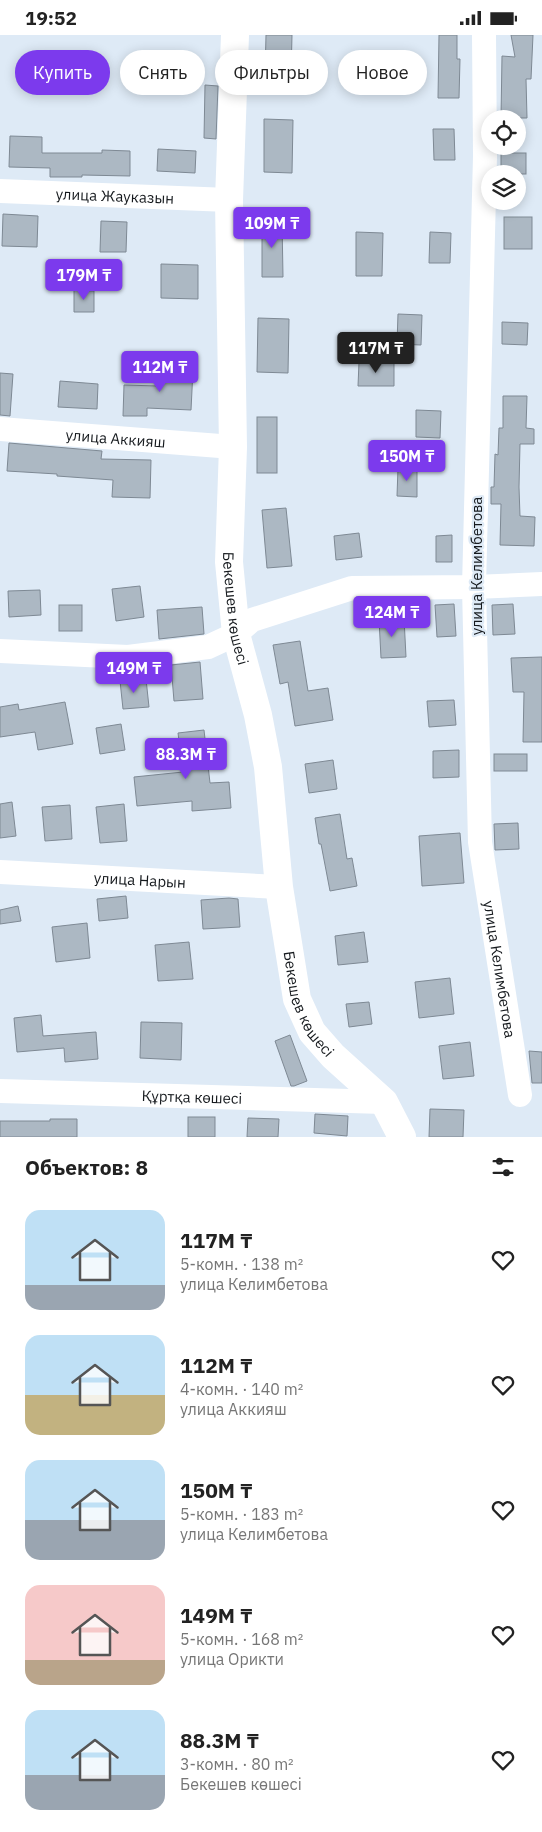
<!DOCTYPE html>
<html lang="ru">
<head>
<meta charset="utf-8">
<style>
  :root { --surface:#fff; --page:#f6f6f6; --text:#222; --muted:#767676; --accent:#7c3aed }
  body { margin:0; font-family:"IBM Plex Sans",sans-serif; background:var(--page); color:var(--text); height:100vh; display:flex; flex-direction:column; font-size:19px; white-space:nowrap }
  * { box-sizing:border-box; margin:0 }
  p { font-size:16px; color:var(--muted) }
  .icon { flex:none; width:28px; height:28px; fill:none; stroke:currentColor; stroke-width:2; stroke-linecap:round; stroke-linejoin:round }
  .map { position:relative; height:1102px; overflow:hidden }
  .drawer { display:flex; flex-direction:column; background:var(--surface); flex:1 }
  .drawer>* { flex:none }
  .hud { position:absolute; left:15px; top:15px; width:512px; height:45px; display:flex; gap:10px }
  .fabs { position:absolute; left:481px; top:75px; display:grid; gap:10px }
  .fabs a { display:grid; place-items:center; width:45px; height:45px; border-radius:50%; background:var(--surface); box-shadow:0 2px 12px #0003; font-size:25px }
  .price { position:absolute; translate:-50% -42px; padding:0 11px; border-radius:5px; background:var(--accent); color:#fff; font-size:16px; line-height:32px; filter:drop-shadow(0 1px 2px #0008) }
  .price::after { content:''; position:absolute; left:50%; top:30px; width:15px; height:11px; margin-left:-8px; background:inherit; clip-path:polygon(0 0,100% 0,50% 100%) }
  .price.active { background:#222; color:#fff }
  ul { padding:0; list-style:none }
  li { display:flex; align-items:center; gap:15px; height:125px; padding:0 25px }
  li span { display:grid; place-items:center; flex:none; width:140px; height:100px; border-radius:15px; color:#555 }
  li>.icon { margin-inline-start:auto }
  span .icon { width:60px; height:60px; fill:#fffc; stroke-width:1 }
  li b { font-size:21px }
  h2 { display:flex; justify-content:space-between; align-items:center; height:60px; padding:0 25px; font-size:21px }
  .pill { padding:0 18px; border-radius:22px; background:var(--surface); box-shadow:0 2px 12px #0003; font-size:18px; line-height:45px }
  .pill.active { background:var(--accent); color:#fff }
  .status { display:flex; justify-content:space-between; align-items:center; height:35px; padding:0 25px; background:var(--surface); direction:ltr }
  .status svg { height:14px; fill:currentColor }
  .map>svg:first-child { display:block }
</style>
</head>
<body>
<div class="status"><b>19:52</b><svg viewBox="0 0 49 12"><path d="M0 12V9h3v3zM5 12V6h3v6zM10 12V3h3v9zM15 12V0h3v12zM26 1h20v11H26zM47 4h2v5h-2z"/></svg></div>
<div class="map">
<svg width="542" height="1102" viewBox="0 0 542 1102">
  <rect width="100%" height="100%" fill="#deeaf6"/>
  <!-- building -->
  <g fill="#acb8c3" stroke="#7e8994">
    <polygon points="266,0 292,0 291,41 265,41"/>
    <polygon points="439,0 457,0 457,24 460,24 459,63 438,63"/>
    <polygon points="511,0 533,0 531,44 526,44 527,83 501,83 502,21 515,22"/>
    <polygon points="205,50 218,51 216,104 204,103"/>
    <polygon points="264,84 293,85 292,138 264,137"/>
    <polygon points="433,94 454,94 455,125 434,125"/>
    <polygon points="10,101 42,102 42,118 102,118 102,115 130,116 130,141 82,140 82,142 50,142 50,133 9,132"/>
    <polygon points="158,114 196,116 195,138 157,136"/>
    <rect x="501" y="118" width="25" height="21"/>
    <polygon points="3,179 38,181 37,212 2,211"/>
    <rect x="504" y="182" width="28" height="32"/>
    <polygon points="262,185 282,185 283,242 262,242"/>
    <polygon points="101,186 127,187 126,217 100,217"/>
    <polygon points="356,197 383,198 382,241 356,241"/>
    <polygon points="430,197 451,198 450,228 429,228"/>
    <polygon points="161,229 198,230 198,264 161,263"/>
    <polygon points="74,255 94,256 94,277 74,277"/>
    <polygon points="398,279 422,280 421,310 397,309"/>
    <polygon points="258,283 289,284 288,338 257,337"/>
    <polygon points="502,287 528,288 527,310 502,309"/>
    <polygon points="359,327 394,328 394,351 358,351"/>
    <polygon points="159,333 193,335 191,375 147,373 147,381 123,381 124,350 158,351"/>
    <polygon points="0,338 13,339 10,381 0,380"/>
    <polygon points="60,346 98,349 97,374 58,372"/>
    <polygon points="503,361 527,361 526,393 534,394 534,409 520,409 519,452 520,481 535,482 534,511 500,510 501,469 491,469 491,452 494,452 495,419 498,420 499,393 503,393"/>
    <polygon points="416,375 441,376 440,403 416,402"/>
    <rect x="257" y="382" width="20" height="56"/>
    <polygon points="9,408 102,416 101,424 151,425 150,463 112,462 113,445 57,441 57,439 7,436"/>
    <polygon points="398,433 417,433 417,462 397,461"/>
    <polygon points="286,473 292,531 267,533 262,475"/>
    <polygon points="359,498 362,522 336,525 334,501"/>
    <polygon points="452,500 452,527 436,527 436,501"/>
    <polygon points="140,551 144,582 116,586 112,554"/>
    <polygon points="40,555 41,580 9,582 8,556"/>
    <polygon points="454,569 456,601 437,602 435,570"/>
    <polygon points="513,569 515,599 493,600 492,570"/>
    <rect x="59" y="570" width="23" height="26"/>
    <polygon points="202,572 204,599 159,604 157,575"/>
    <polygon points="404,583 406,622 381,623 379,584"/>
    <polygon points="300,606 308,656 328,653 333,685 295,691 288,647 280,649 273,610"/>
    <polygon points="542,622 542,707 523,707 524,657 513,657 511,623"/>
    <polygon points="200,627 203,664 174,666 171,630"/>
    <polygon points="146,644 149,672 123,674 120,646"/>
    <polygon points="454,665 456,690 429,692 427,666"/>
    <polygon points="65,667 73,709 38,715 35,697 0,702 0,672 18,669 19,675"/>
    <polygon points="121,689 125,715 100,719 96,693"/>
    <polygon points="204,695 210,748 229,747 231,773 192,776 192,766 137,771 134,742 183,737 178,698"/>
    <polygon points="459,715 459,742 433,743 433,716"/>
    <rect x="494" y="719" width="33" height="17"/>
    <polygon points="333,725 337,754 309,758 305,729"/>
    <polygon points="12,767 16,801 0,803 0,769"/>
    <polygon points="124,769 127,806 100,808 96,772"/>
    <polygon points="70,770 72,804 45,806 42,772"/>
    <polygon points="340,779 347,824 352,823 357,851 330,856 321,809 319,809 315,783"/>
    <polygon points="518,788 519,814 495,815 494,789"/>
    <polygon points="460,798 464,848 422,851 419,801"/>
    <polygon points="126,861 128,883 99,886 97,864"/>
    <polygon points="229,863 238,864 240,892 203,894 201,865"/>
    <polygon points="18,871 21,886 0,889 0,875"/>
    <polygon points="87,888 90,923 56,927 52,892"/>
    <polygon points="364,897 368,927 338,930 335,901"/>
    <polygon points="189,907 193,944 158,946 155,910"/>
    <polygon points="450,943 454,979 419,983 415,947"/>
    <polygon points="369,967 372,989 349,992 346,969"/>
    <polygon points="41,980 43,1001 96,997 98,1024 65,1027 64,1013 17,1017 14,983"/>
    <polygon points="141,987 182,988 181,1025 140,1023"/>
    <polygon points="290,1000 307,1046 294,1051 291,1051 275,1006"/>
    <polygon points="470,1007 474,1041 443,1044 439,1011"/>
    <polygon points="529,1016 542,1017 542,1048 532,1048"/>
    <polygon points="430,1074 464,1075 463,1102 429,1102"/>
    <polygon points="315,1079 348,1081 347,1101 314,1098"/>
    <rect x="188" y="1082" width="27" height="20"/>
    <polygon points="248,1083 279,1084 278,1102 247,1102"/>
    <polygon points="50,1084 77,1084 77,1102 0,1102 0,1086 50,1086"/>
  </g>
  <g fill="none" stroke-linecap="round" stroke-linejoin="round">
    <!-- minor -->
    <g stroke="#fff" stroke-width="24">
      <path id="s1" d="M484 0 485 121 474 552 480 807 520 1060"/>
      <path id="s2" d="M0 156 229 165"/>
      <path id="s3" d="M0 394 233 412"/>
      <polyline points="0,616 128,622 208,612 236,599 252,585 352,553 474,552 542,549"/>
      <path id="s4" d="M0 837 279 852"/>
      <path id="s5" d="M0 1056 384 1067"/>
    </g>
    <!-- major -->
    <path stroke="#fff" stroke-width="28" id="s6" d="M235 0 229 165 233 412 229 527 236 599 258 680 268 732 279 852 297 964 312 997 333 1021 384 1067 402 1102"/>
  </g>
  <g text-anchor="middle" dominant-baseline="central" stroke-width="4.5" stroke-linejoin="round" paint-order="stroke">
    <!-- street labels -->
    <g font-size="15" fill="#15191d" stroke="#deeaf6">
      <text stroke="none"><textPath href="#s2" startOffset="115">улица Жауказын</textPath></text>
      <text stroke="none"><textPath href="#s3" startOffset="116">улица Аккияш</textPath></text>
      <text transform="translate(476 531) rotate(-90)">улица Келимбетова</text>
      <text stroke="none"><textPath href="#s6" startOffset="574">Бекешев көшесі</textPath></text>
      <text stroke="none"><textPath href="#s4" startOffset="140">улица Нарын</textPath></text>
      <text stroke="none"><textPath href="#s1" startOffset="936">улица Келимбетова</textPath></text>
      <text stroke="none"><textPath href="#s6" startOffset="979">Бекешев көшесі</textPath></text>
      <text stroke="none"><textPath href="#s5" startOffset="192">Құртқа көшесі</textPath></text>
    </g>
  </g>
</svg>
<div class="fabs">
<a><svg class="icon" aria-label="locate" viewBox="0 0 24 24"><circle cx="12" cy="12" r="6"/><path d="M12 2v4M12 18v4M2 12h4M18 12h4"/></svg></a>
<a><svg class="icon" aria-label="layers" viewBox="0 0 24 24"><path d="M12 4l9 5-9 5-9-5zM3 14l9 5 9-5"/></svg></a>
</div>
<b class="price" style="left:272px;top:214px">109M ₸</b>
<b class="price" style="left:84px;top:266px">179M ₸</b>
<b class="price active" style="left:376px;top:339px">117M ₸</b>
<b class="price" style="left:160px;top:358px">112M ₸</b>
<b class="price" style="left:407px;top:447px">150M ₸</b>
<b class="price" style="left:392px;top:603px">124M ₸</b>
<b class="price" style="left:134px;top:659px">149M ₸</b>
<b class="price" style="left:186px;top:745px">88.3M ₸</b>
<div class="hud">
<a class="pill active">Купить</a>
<a class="pill">Снять</a>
<a class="pill">Фильтры</a>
<a class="pill">Новое</a>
</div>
</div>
<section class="drawer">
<h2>Объектов: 8<svg class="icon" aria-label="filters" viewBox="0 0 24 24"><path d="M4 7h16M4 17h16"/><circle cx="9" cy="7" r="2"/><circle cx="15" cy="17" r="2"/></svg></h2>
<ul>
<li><span style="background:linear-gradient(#bfe0f5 75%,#9aa5b1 0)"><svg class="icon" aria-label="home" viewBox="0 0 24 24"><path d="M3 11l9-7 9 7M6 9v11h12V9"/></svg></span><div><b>117M ₸</b><p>5-комн. · 138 m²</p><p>улица Келимбетова</p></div><svg class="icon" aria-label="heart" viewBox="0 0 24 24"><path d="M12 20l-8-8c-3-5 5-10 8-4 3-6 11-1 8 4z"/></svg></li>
<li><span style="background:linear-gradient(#bfe0f5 60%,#c2b280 0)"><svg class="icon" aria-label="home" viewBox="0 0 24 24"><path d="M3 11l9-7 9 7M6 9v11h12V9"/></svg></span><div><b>112M ₸</b><p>4-комн. · 140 m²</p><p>улица Аккияш</p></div><svg class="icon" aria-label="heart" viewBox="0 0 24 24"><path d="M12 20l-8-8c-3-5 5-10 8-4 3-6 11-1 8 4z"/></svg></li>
<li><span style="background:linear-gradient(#bfe0f5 60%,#9aa5b1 0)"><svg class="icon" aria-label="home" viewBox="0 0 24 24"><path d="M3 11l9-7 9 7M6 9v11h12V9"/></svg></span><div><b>150M ₸</b><p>5-комн. · 183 m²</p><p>улица Келимбетова</p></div><svg class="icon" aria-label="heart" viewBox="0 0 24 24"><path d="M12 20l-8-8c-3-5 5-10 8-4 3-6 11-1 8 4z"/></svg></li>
<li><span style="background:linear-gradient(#f6c9c9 75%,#b9a48a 0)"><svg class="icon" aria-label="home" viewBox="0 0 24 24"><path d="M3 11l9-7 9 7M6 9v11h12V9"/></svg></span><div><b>149M ₸</b><p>5-комн. · 168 m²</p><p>улица Орикти</p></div><svg class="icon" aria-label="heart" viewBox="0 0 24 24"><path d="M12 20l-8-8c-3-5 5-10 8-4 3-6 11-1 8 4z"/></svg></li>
<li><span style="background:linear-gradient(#bfe0f5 65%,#9aa5b1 0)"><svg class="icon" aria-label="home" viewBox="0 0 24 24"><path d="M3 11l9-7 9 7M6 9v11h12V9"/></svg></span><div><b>88.3M ₸</b><p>3-комн. · 80 m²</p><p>Бекешев көшесі</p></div><svg class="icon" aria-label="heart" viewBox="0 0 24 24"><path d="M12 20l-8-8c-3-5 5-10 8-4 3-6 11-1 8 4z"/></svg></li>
</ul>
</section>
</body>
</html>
